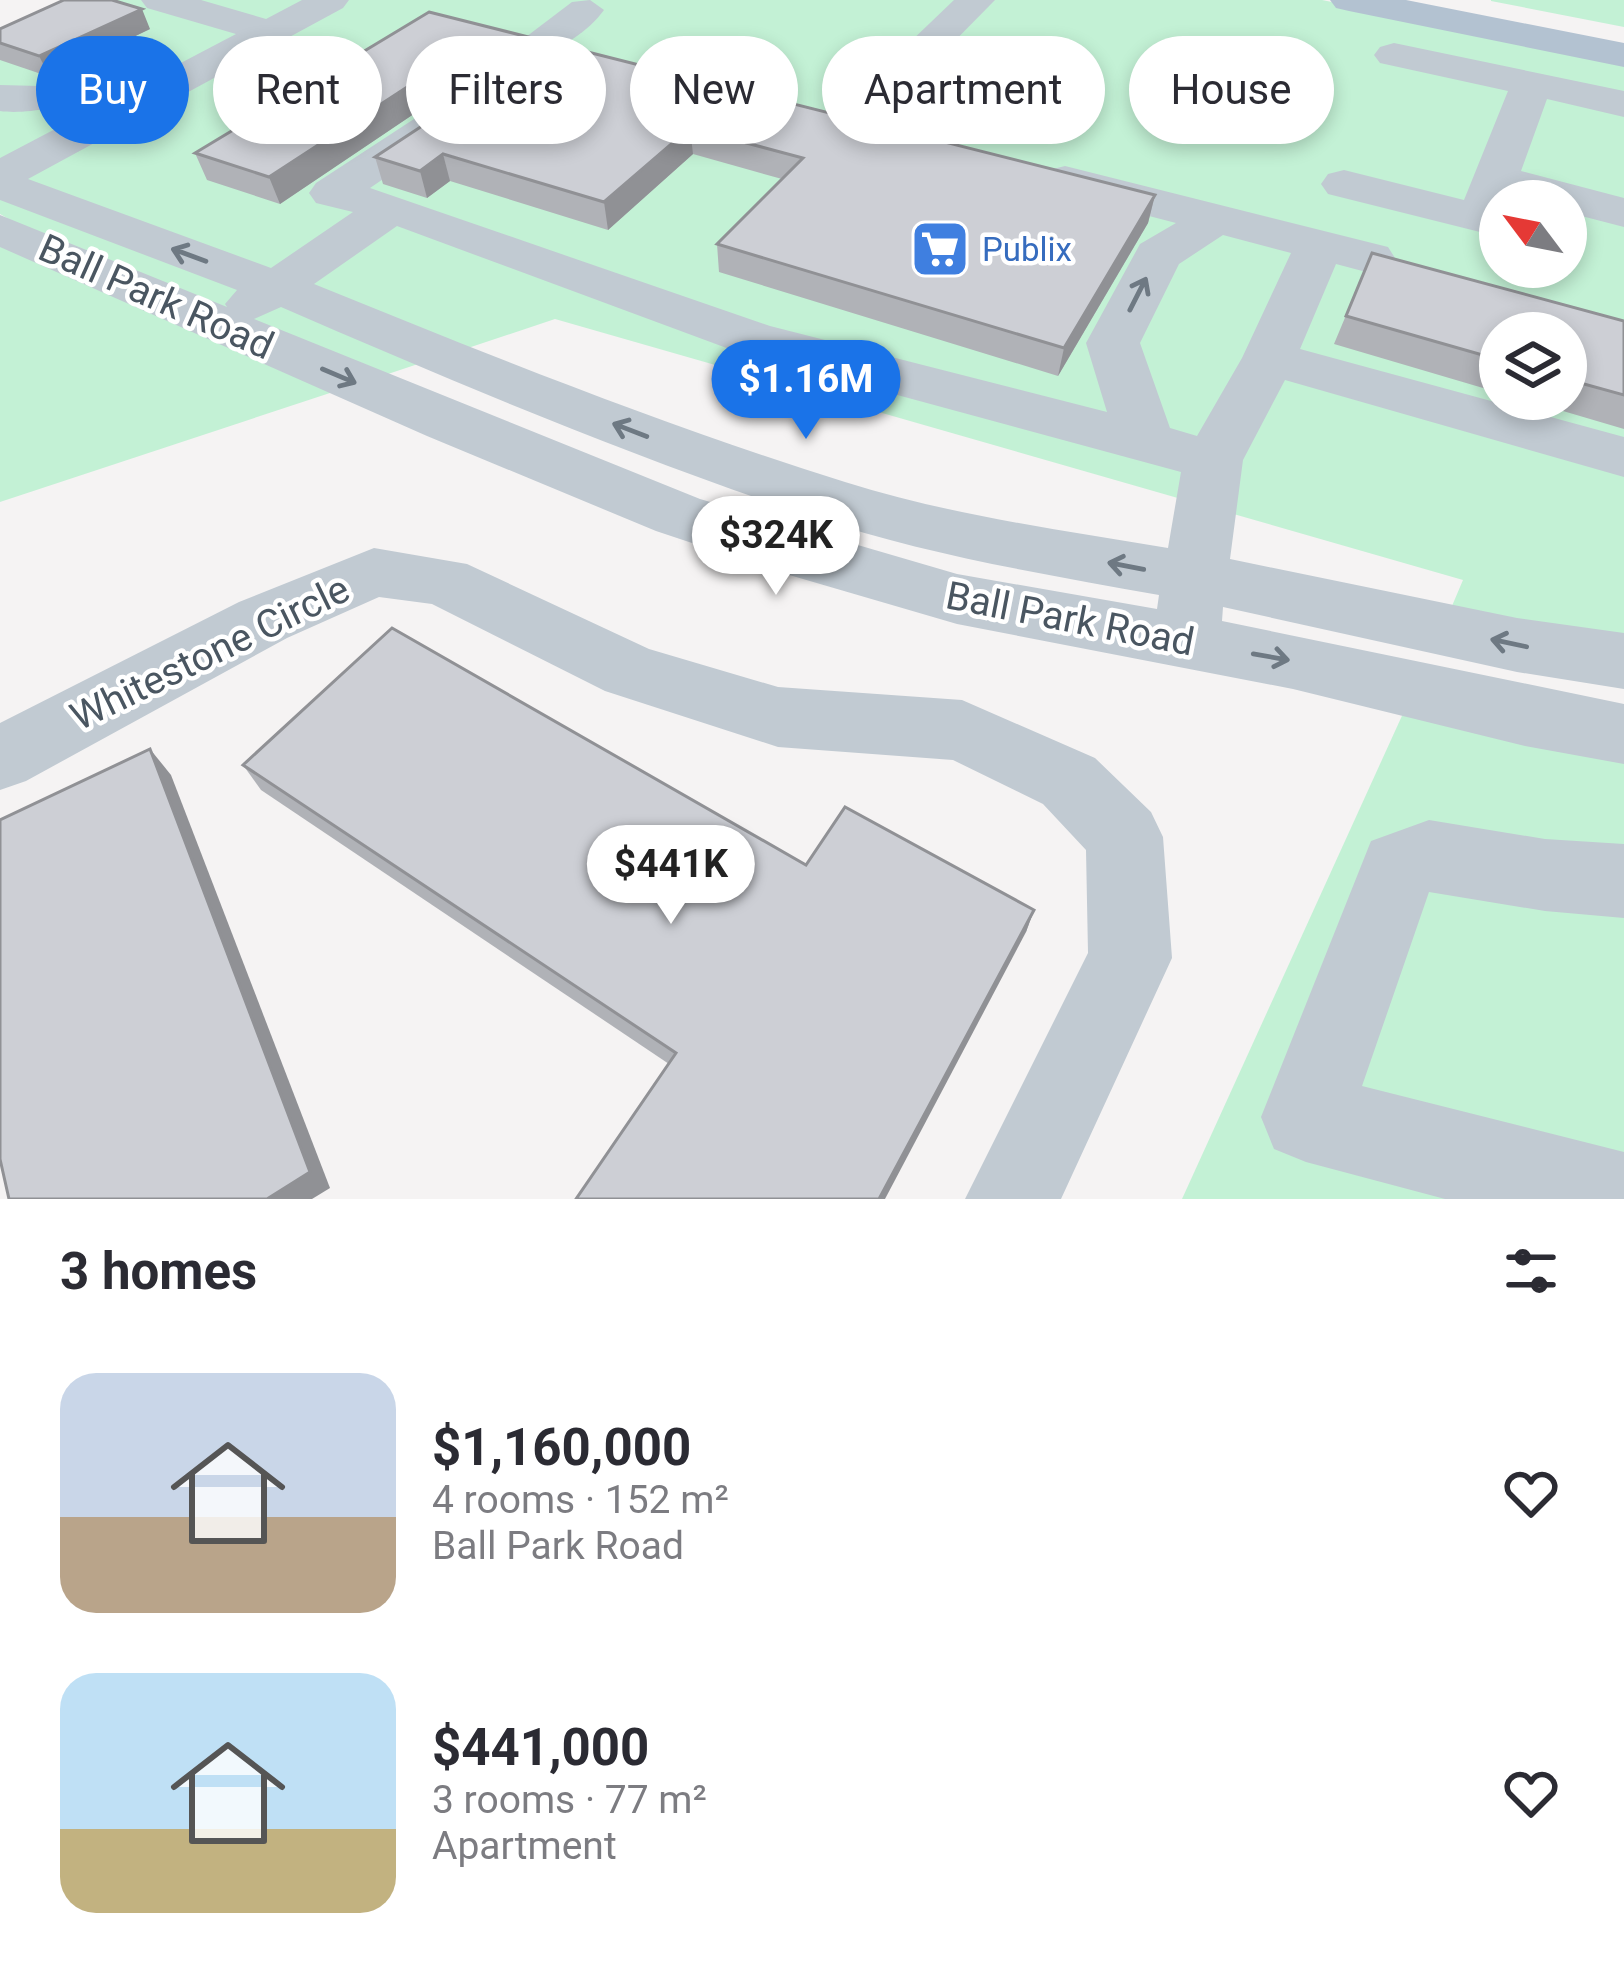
<!DOCTYPE html>
<html lang="en">
<head>
<meta charset="utf-8">
<style>
  :root { --surface:#fff; --page:#f7f7f7; --text:#2b2b33; --muted:#7c7c81; --accent:#1a73e8 }
  body { margin:0; font-family:Roboto,sans-serif; background:var(--page); color:var(--text); height:100vh; display:flex; flex-direction:column; font-size:45px; white-space:nowrap }
  * { box-sizing:border-box; margin:0 }
  p { font-size:39px; color:var(--muted) }
  .icon { flex:none; width:66px; height:66px; fill:none; stroke:currentColor; stroke-width:2; stroke-linecap:round; stroke-linejoin:round }
  .map { position:relative; height:1199px; overflow:hidden }
  .drawer { display:flex; flex-direction:column; background:var(--surface); flex:1 }
  .drawer>* { flex:none }
  .hud { position:absolute; left:36px; top:36px; width:1554px; height:108px; display:flex; gap:24px }
  .needle { width:78px; rotate:302deg }
  .buttons { position:absolute; left:1479px; top:180px; display:grid; gap:24px }
  .buttons a { display:grid; place-items:center; width:108px; height:108px; border-radius:50%; background:var(--surface); box-shadow:0 6px 18px #0003; font-size:60px }
  .price { position:absolute; translate:-50% -102px; padding:0 27px; border-radius:42px; background:#fff; color:#222; font-size:39px; line-height:78px; filter:drop-shadow(0 3px 6px #0008) }
  .price::after { content:''; position:absolute; left:50%; top:72px; width:36px; height:27px; margin-left:-18px; background:inherit; clip-path:polygon(0 0,100% 0,50% 100%) }
  .price.current { background:var(--accent); color:#fff }
  ul { padding:0; list-style:none }
  li { display:flex; align-items:center; gap:36px; height:300px; padding:0 60px }
  li span { display:grid; place-items:center; flex:none; width:336px; height:240px; border-radius:36px; color:#555 }
  li>.icon { margin-inline-start:auto }
  span .icon { width:144px; height:144px; fill:#fffc; stroke-width:1 }
  li b { font-size:51px }
  h2 { display:flex; justify-content:space-between; align-items:center; height:144px; padding:0 60px; font-size:51px }
  .pill { padding:0 42px; border-radius:54px; background:var(--surface); box-shadow:0 6px 18px #0003; font-size:42px; line-height:108px }
  .pill.current { background:var(--accent); color:#fff }
  .map>svg:first-child { display:block }
</style>
</head>
<body>
<div class="map">
<svg width="1624" height="1199" viewBox="0 0 1624 1199">
  <rect width="100%" height="100%" fill="#f5f3f3"/>
  <!-- green -->
  <g fill="#c3f1d5" fill-rule="evenodd">
    <path d="M68 0H1322L1624 61V644L1449 613 1463 580 555 319 462 350 0 171V28ZM1500 201H1566V267H1500ZM1500 333H1566V399H1500Z"/>
    <polygon points="1491,0 1624,0 1624,27 1491,1"/>
    <polygon points="0,197 266,297 421,363 379,377 12,221 0,214"/>
    <polygon points="0,244 336,391 0,502"/>
    <polygon points="1406,707 1624,754 1624,1199 1182,1199"/>
  </g>
  <g fill="none" stroke-linecap="round" stroke-linejoin="round">
    <!-- minor -->
    <g fill="#c1cad2" fill-rule="evenodd">
      <path d="M141 0H201L266 19 302 0H349L343 8 28 179 271 268 353 212 316 203 309 193 316 183 437 104 452 100 467 104 473 113 467 122 370 188 770 326 1107 412 1086 343 1140 244 1176 223 1049 190 1042 180 1049 170 1065 166 1388 247 1395 258 1388 269 1370 273 1336 264 1300 349 1624 437V477L1285 380 1243 460 1230 559 1517 618 1624 633V689L1517 672 1223 607 1222 621 1624 704V764L1525 746 1293 689 957 624 779 572 656 531 427 436 0 247V215L227 307 225 304 237 290 0 200V158L236 34 147 8ZM397 226 732 350 1181 472 1168 548C1060 530 950 515 845 482 665 426 489 355 314 284ZM1223 235 1291 253 1242 358 1197 436 1170 428 1140 343 1179 264ZM281 307C456 383 632 457 813 517 926 555 1043 574 1159 595L1157 609 957 574 700 499 254 319Z"/>
      <path d="M590 0 604 10C587 33 552 58 524 51L518 43 572 2Z"/>
      <polygon points="954,0 995,0 864,133 849,137 834,133 827,124 834,115"/>
      <polygon points="1394,43 1624,91 1624,117 1547,99 1521,171 1624,198 1624,227 1566,212 1566,201 1512,197 1500,201 1500,237 1328,194 1321,184 1328,174 1344,170 1464,200 1508,91 1380,63 1374,55 1380,47"/>
      <path d="M131 46 145 49 151 58C127 93 40 117 0 111V85L40 86Z"/>
      <polygon points="374,548 467,564 649,649 778,687 962,700 1095,758 1151,812 1163,837 1172,958 1061,1199 965,1199 1088,953 1086,850 1043,804 953,760 778,747 605,691 432,604 379,597 287,638 26,781 0,790 0,723 239,602"/>
      <polygon points="1429,820 1545,839 1624,844 1624,918 1545,911 1429,892 1362,1086 1624,1152 1624,1199 1445,1199 1306,1162 1274,1149 1261,1117 1371,841"/>
    </g>
    <!-- major -->
    <polygon fill="#b3c2d1" fill-rule="evenodd" points="1330,0 1406,0 1624,43 1624,67 1349,11 1336,8"/>
  </g>
  <!-- wall -->
  <g fill="#b0b2b7">
    <polygon points="429,12 1155,195 1148,223 1058,376 719,272 717,244 782,179 693,154 608,230 450,181 427,198 383,184 375,157 471,94 460,91 442,95 280,204 207,180 195,153"/>
    <polygon points="0,29 150,29 50,77 0,60"/>
    <polygon points="1372,253 1624,321 1624,429 1522,399 1566,399 1566,333 1500,333 1500,393 1334,344"/>
    <polygon points="243,765 806,865 1034,910 1026,932 669,1064 261,790"/>
  </g>
  <!-- shaded-wall -->
  <g fill="#909195">
    <polygon points="142,9 150,29 50,77 39,56"/>
    <polygon points="454,65 460,91 442,95 280,204 269,177 435,69"/>
    <polygon points="690,128 693,154 608,230 604,202"/>
    <polygon points="443,154 450,181 427,198 420,171"/>
    <polygon points="1155,195 1148,223 1058,376 1064,348"/>
    <polygon points="150,749 171,775 330,1188 312,1199 267,1199"/>
    <polygon points="1034,910 1026,932 885,1199 879,1199"/>
  </g>
  <!-- building -->
  <g fill="#cdcfd5" stroke="#909195" stroke-width="3">
    <polygon points="64,0 112,0 142,9 39,56 0,43 0,29"/>
    <polygon points="429,12 1155,195 1064,348 717,244 803,158 690,128 604,202 443,154 420,171 375,157 472,93 478,79 469,68 454,65 435,69 269,177 195,153"/>
    <polygon points="1372,253 1624,321 1624,395 1566,379 1566,333 1500,333 1500,360 1346,316"/>
    <polygon points="392,628 806,865 845,807 1034,910 879,1199 576,1199 676,1053 243,765"/>
    <polygon points="150,749 310,1172 267,1199 9,1199 0,1159 0,820"/>
  </g>
  <!-- one-way arrows -->
  <defs><path id="oneway-shaft" d="M-6 0H5M1.5-3L5.5 0L1.5 3" fill="none" stroke-width="1.6" stroke-linecap="round" stroke-linejoin="round" transform="scale(3)"/></defs>
  <g stroke="#6e7983">
    <use href="#oneway-shaft" transform="translate(189 255) rotate(-160)"/>
    <use href="#oneway-shaft" transform="translate(1138 294) rotate(-63)"/>
    <use href="#oneway-shaft" transform="translate(339 376) rotate(23)"/>
    <use href="#oneway-shaft" transform="translate(630 430) rotate(-159)"/>
    <use href="#oneway-shaft" transform="translate(1126 566) rotate(-169)"/>
    <use href="#oneway-shaft" transform="translate(1509 643) rotate(-168)"/>
    <use href="#oneway-shaft" transform="translate(1271 657) rotate(10)"/>
  </g>
  <!-- icons -->
  <defs>
    <g id="supermarket-square" transform="scale(3)"><rect x="-9" y="-9" width="18" height="18" rx="4" fill="#3f7fe0" stroke="#fff"/><path d="M-6-5.5h2.5l.6 2H6L4.5 2H-2.5L-4.4-4H-6ZM-1.5 3.2a1.3 1.3 0 1 0 .1 0ZM3 3.2a1.3 1.3 0 1 0 .1 0Z" fill="#fff"/></g>
  </defs>
  <g fill-rule="evenodd">
    <use href="#supermarket-square" x="940" y="249"/>
  </g>
  <g text-anchor="middle" dominant-baseline="central" stroke-width="9" stroke-linejoin="round" paint-order="stroke">
    <!-- far-shop labels -->
    <g font-size="33" fill="#366cbe" stroke="#fff" text-anchor="start">
      <text x="982" y="249">Publix</text>
    </g>
    <!-- street labels -->
    <g font-size="39" fill="#4a5661" stroke="#fff">
      <text transform="translate(156 297) rotate(24)">Ball Park Road</text>
      <text transform="translate(1070 619) rotate(11)">Ball Park Road</text>
      <text transform="translate(210 653) rotate(-26)">Whitestone Circle</text>
    </g>
  </g>
</svg>
<div class="buttons">
<a><svg class="needle" viewBox="-14 -14 28 28"><path d="M0-13l5 13h-10z" fill="#e53935"/><path d="M0 13l5-13h-10z" fill="#7c7c81"/></svg></a>
<a><svg class="icon" aria-label="layers" viewBox="0 0 24 24"><path d="M12 4l9 5-9 5-9-5zM3 14l9 5 9-5"/></svg></a>
</div>
<b class="price current" style="left:806px;top:442px">$1.16M</b>
<b class="price" style="left:776px;top:598px">$324K</b>
<b class="price" style="left:671px;top:927px">$441K</b>
<div class="hud">
<a class="pill current">Buy</a>
<a class="pill">Rent</a>
<a class="pill">Filters</a>
<a class="pill">New</a>
<a class="pill">Apartment</a>
<a class="pill">House</a>
</div>
</div>
<section class="drawer">
<h2>3 homes<svg class="icon" aria-label="filters" viewBox="0 0 24 24"><path d="M4 7h16M4 17h16"/><circle cx="9" cy="7" r="2"/><circle cx="15" cy="17" r="2"/></svg></h2>
<ul>
<li><span style="background:linear-gradient(#c9d6e8 60%,#b9a48a 0)"><svg class="icon" aria-label="home" viewBox="0 0 24 24"><path d="M3 11l9-7 9 7M6 9v11h12V9"/></svg></span><div><b>$1,160,000</b><p>4 rooms · 152 m²</p><p>Ball Park Road</p></div><svg class="icon" aria-label="heart" viewBox="0 0 24 24"><path d="M12 20l-8-8c-3-5 5-10 8-4 3-6 11-1 8 4z"/></svg></li>
<li><span style="background:linear-gradient(#bfe0f5 65%,#c2b280 0)"><svg class="icon" aria-label="home" viewBox="0 0 24 24"><path d="M3 11l9-7 9 7M6 9v11h12V9"/></svg></span><div><b>$441,000</b><p>3 rooms · 77 m²</p><p>Apartment</p></div><svg class="icon" aria-label="heart" viewBox="0 0 24 24"><path d="M12 20l-8-8c-3-5 5-10 8-4 3-6 11-1 8 4z"/></svg></li>
</ul>
</section>
</body>
</html>
